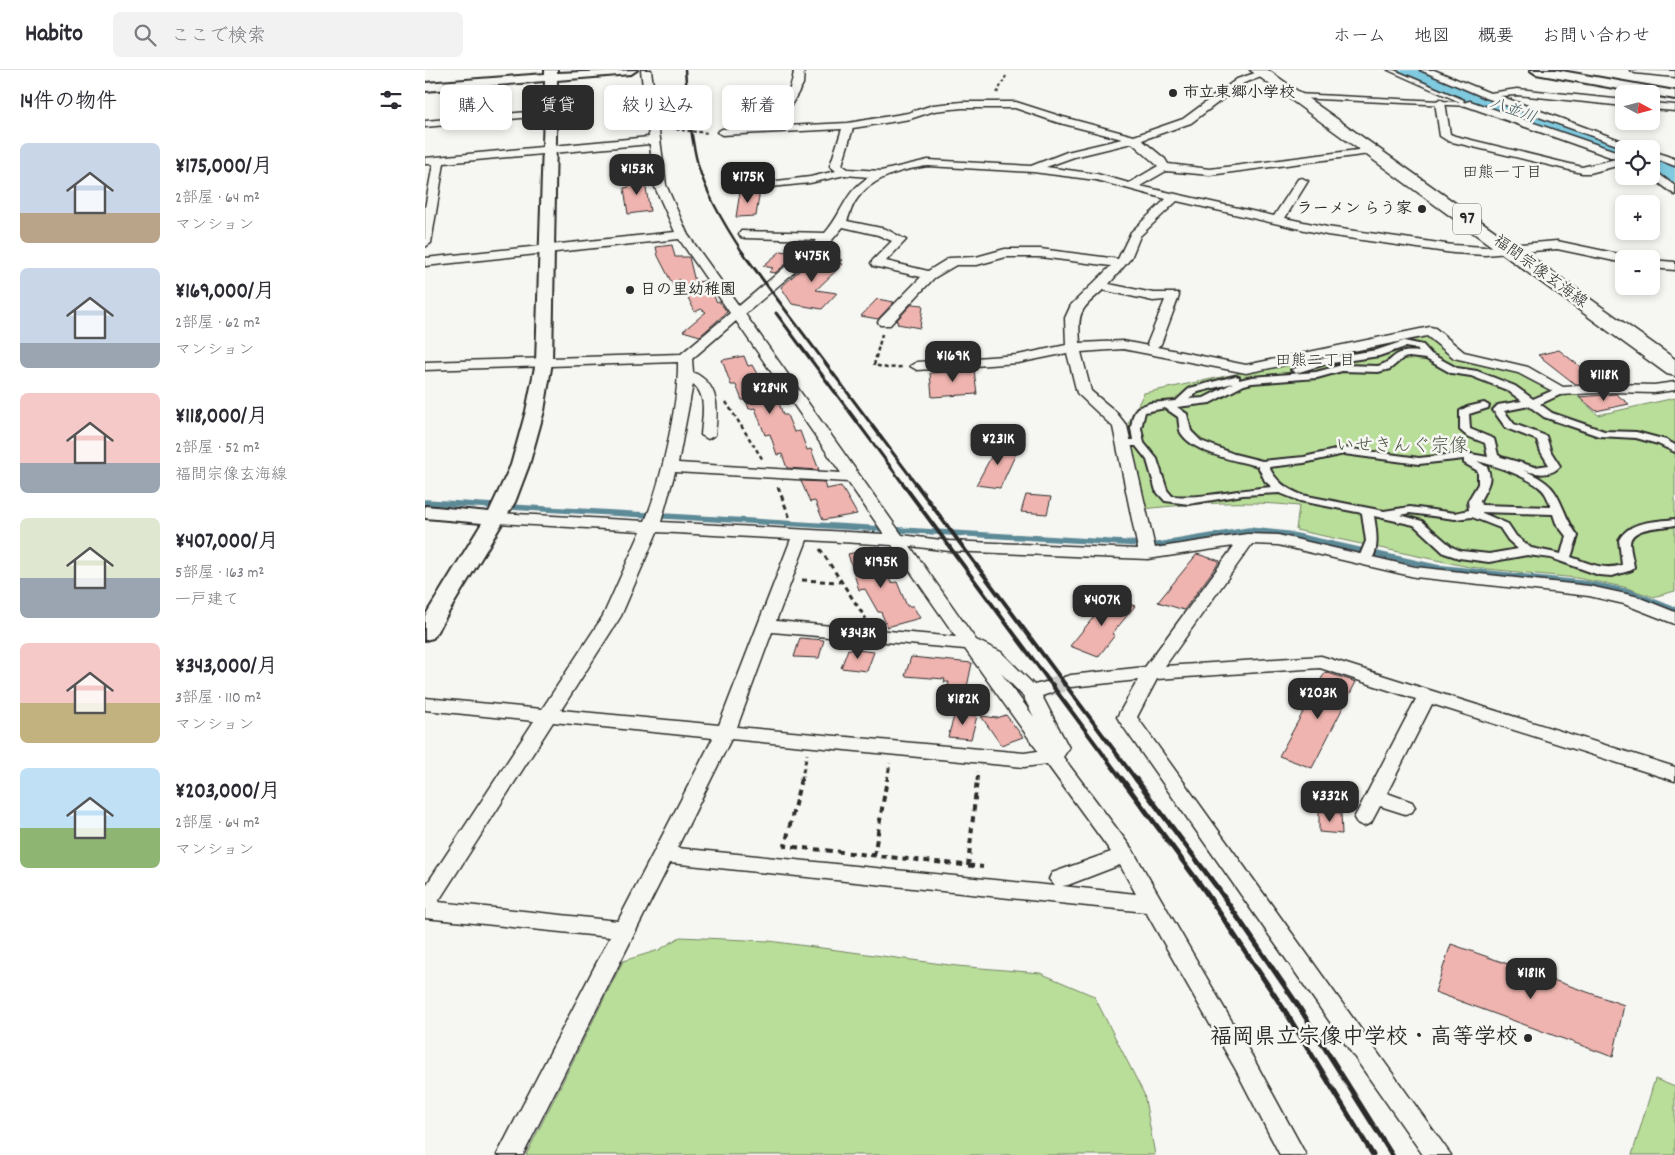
<!DOCTYPE html>
<html lang="ja">
<head>
<meta charset="utf-8">
<style>
  :root { --surface:#fff; --page:#f2f2f3; --text:#2b2b33; --muted:#7c7c81; --line:#e1e1e2; --accent:#2b2b2b }
  body { margin:0; font-family:Dekko,"Klee One",sans-serif; background:var(--page); color:var(--text); height:100vh; display:flex; flex-direction:column; font-size:19px; white-space:nowrap }
  * { box-sizing:border-box; margin:0 }
  p { font-size:16px; color:var(--muted) }
  .icon { flex:none; width:28px; height:28px; fill:none; stroke:currentColor; stroke-width:2; stroke-linecap:round; stroke-linejoin:round }
  .map { position:relative; flex:1; overflow:hidden }
  .side { display:flex; flex-direction:column; background:var(--surface); width:425px }
  .side>* { flex:none }
  .banner { position:absolute; left:15px; top:15px; width:475px; height:45px; display:flex; gap:10px }
  .needle { width:32px; rotate:97deg }
  .buttons { position:absolute; left:1190px; top:15px; display:grid; gap:10px }
  .buttons a { display:grid; place-items:center; width:45px; height:45px; border-radius:8px; background:var(--surface); box-shadow:0 2px 8px #0003; font-size:25px }
  .price { position:absolute; translate:-50% -42px; padding:0 11px; border-radius:10px; background:var(--accent); color:#fff; font-size:16px; line-height:32px; filter:drop-shadow(0 1px 2px #0008) }
  .price::after { content:''; position:absolute; left:50%; top:30px; width:15px; height:11px; margin-left:-8px; background:inherit; clip-path:polygon(0 0,100% 0,50% 100%) }
  .price.selected { background:#222; color:#fff }
  ul { padding:0; list-style:none }
  li { display:flex; align-items:center; gap:15px; height:125px; padding:0 20px }
  li span { display:grid; place-items:center; flex:none; width:140px; height:100px; border-radius:8px; color:#555 }
  li>.icon { margin-inline-start:auto }
  span .icon { width:60px; height:60px; fill:#fffc; stroke-width:1 }
  li b { font-size:21px }
  h2 { display:flex; justify-content:space-between; align-items:center; height:60px; padding:0 20px; font-size:21px }
  .pill { padding:0 18px; border-radius:8px; background:var(--surface); box-shadow:0 2px 8px #0003; font-size:18px; line-height:45px }
  .pill.selected { background:var(--accent); color:#fff }
  header { display:flex; align-items:center; gap:30px; box-sizing:border-box; height:70px; padding:0 25px; background:var(--surface); border-bottom:1px solid var(--line) }
  header strong { font-size:24px }
  nav { display:flex; gap:28px; margin-inline-start:auto; font-size:18px }
  .search { width:350px; height:45px; background:var(--page); display:flex; align-items:center; gap:12px; box-sizing:border-box; padding:0 18px; border-radius:8px; color:var(--muted); font-size:19px }
  main { display:flex; flex:1; min-height:0 }
  .map>svg:first-child { display:block }
</style>
</head>
<body>
<header>
<strong>Habito</strong>
<div class="search"><svg class="icon" aria-label="search" viewBox="0 0 24 24"><circle cx="10" cy="10" r="6"/><path d="M15 15l6 6"/></svg>ここで検索</div>
<nav><a>ホーム</a><a>地図</a><a>概要</a><a>お問い合わせ</a></nav>
</header>
<main>
<section class="side">
<h2>14件の物件<svg class="icon" aria-label="filters" viewBox="0 0 24 24"><path d="M4 7h16M4 17h16"/><circle cx="9" cy="7" r="2"/><circle cx="15" cy="17" r="2"/></svg></h2>
<ul>
<li><span style="background:linear-gradient(#c9d6e8 70%,#b9a48a 0)"><svg class="icon" aria-label="home" viewBox="0 0 24 24"><path d="M3 11l9-7 9 7M6 9v11h12V9"/></svg></span><div><b>¥175,000/月</b><p>2部屋 · 64 m²</p><p>マンション</p></div></li>
<li><span style="background:linear-gradient(#c9d6e8 75%,#9aa5b1 0)"><svg class="icon" aria-label="home" viewBox="0 0 24 24"><path d="M3 11l9-7 9 7M6 9v11h12V9"/></svg></span><div><b>¥169,000/月</b><p>2部屋 · 62 m²</p><p>マンション</p></div></li>
<li><span style="background:linear-gradient(#f6c9c9 70%,#9aa5b1 0)"><svg class="icon" aria-label="home" viewBox="0 0 24 24"><path d="M3 11l9-7 9 7M6 9v11h12V9"/></svg></span><div><b>¥118,000/月</b><p>2部屋 · 52 m²</p><p>福間宗像玄海線</p></div></li>
<li><span style="background:linear-gradient(#dfe7d0 60%,#9aa5b1 0)"><svg class="icon" aria-label="home" viewBox="0 0 24 24"><path d="M3 11l9-7 9 7M6 9v11h12V9"/></svg></span><div><b>¥407,000/月</b><p>5部屋 · 163 m²</p><p>一戸建て</p></div></li>
<li><span style="background:linear-gradient(#f6c9c9 60%,#c2b280 0)"><svg class="icon" aria-label="home" viewBox="0 0 24 24"><path d="M3 11l9-7 9 7M6 9v11h12V9"/></svg></span><div><b>¥343,000/月</b><p>3部屋 · 110 m²</p><p>マンション</p></div></li>
<li><span style="background:linear-gradient(#bfe0f5 60%,#8fb573 0)"><svg class="icon" aria-label="home" viewBox="0 0 24 24"><path d="M3 11l9-7 9 7M6 9v11h12V9"/></svg></span><div><b>¥203,000/月</b><p>2部屋 · 64 m²</p><p>マンション</p></div></li>
</ul>
</section>
<div class="map">
<svg width="1250" height="1085" viewBox="0 0 1250 1085">
  <rect width="100%" height="100%" fill="#f6f6f2"/>
  <filter id="ink" filterUnits="userSpaceOnUse"><feTurbulence type="fractalNoise" baseFrequency=".02" numOctaves="2"/><feDisplacementMap in="SourceGraphic" scale="10" xChannelSelector="R" yChannelSelector="G"/><feConvolveMatrix kernelMatrix="1 2 1 2 8 2 1 2 1" color-interpolation-filters="sRGB"/></filter>
  <g filter="url(#ink)">
    <!-- green -->
    <g fill="#b9de99" stroke="#728462">
      <path d="M1003 264 1029 285 1084 298 1141 326 1150 324 1173 345 1250 328V521L1228 527 1199 517 1151 508 1044 497 871 460 874 436C819 430 773 433 718 439L702 356 719 323Z"/>
      <polygon points="255,867 344,871 532,896 615,903 669,926 719,1024 730,1085 101,1085 198,891 234,880"/>
      <polygon points="1230,1009 1250,1017 1250,1085 1207,1085"/>
    </g>
    <g fill="none" stroke-linecap="round" stroke-linejoin="round">
      <!-- stream -->
      <polyline stroke="#5d8a97" stroke-width="5.5" points="0,432 733,475 824,460 862,464 1010,497 1164,514 1205,522 1250,540"/>
      <!-- river -->
      <g fill="#7fcadf" fill-rule="evenodd">
        <polygon points="967,0 995,0 1208,79 1199,79 1199,87 1191,86 970,4"/>
        <polygon points="1226,86 1250,97 1250,113 1226,102"/>
      </g>
    </g>
    <!-- building -->
    <g fill="#efb4af" stroke="#2b2b2b">
      <polygon points="219,107 225,141 203,144 199,118 204,117 203,109"/>
      <polygon points="335,120 331,146 311,147 315,122"/>
      <polygon points="247,175 250,187 264,187 270,212 280,211 292,232 294,231 302,242 275,266 258,261 281,242 276,239 270,242 254,209 257,221 252,223 233,186 231,177"/>
      <polygon points="356,181 373,184 350,203 344,202 348,198 338,196"/>
      <polygon points="391,186 417,190 414,193 418,194 391,220 412,223 397,239 367,234 356,217"/>
      <polygon points="452,229 469,232 453,249 436,246"/>
      <polygon points="487,234 498,235 495,258 472,254 473,252 471,251"/>
      <polygon points="1134,280 1176,313 1150,314 1113,285"/>
      <polygon points="319,286 323,296 327,295 336,311 341,310 347,327 352,326 358,345 362,345 369,362 375,361 382,380 386,379 394,400 362,398 357,384 352,385 345,364 340,365 330,338 324,339 321,330 317,330 311,315 306,315 297,290"/>
      <polygon points="549,299 552,324 507,327 505,303"/>
      <polygon points="1191,324 1204,334 1171,341 1154,327"/>
      <polygon points="573,374 594,377 575,418 551,415"/>
      <polygon points="376,411 399,412 401,419 416,416 432,444 398,450 390,431 385,432"/>
      <polygon points="601,425 626,427 622,444 596,442"/>
      <polygon points="447,479 453,491 457,491 466,513 472,512 482,536 488,536 495,548 462,557 456,542 453,542 440,519 434,520 423,484"/>
      <polygon points="772,484 795,491 759,540 733,532"/>
      <polygon points="685,527 710,536 687,564 690,565 673,587 645,576"/>
      <polygon points="375,568 399,570 394,588 369,587"/>
      <polygon points="423,579 449,582 442,601 416,598"/>
      <polygon points="486,587 547,593 542,617 549,618 545,638 518,637 524,612 519,612 520,609 480,606"/>
      <polygon points="900,602 931,612 887,698 854,686"/>
      <polygon points="530,643 552,646 546,669 523,667"/>
      <polygon points="581,645 598,667 576,675 556,646 572,648"/>
      <polygon points="894,741 916,743 917,764 894,762"/>
      <polygon points="1026,874 1199,935 1188,987 1010,922"/>
    </g>
    <g fill="none" stroke-linecap="round" stroke-linejoin="round">
      <!-- minor-tunnel -->
      <polyline stroke="#cdcdca" stroke-width="18" stroke-dasharray="18 9" stroke-linecap="butt" points="621,618 646,611"/>
      <!-- service casing -->
      <g stroke="#2b2b2b" stroke-width="3">
        <polygon id="service" points="963,0 969,0 1039,30 1038,32 1048,34 1045,36 871,28 868,26 871,24 1035,32"/>
      </g>
      <!-- pedestrian casing -->
      <g stroke="#2b2b2b" stroke-width="4">
        <path id="pedestrian" d="M979 271 998 275 1006 284 1032 298 1052 301 1090 316 1108 329 1131 319H1139V323L1115 334 1127 343 1179 361 1211 362 1241 370 1250 375V382L1233 374 1211 368 1174 366 1119 347 1104 336 1079 341 1089 354 1121 366 1126 382 1135 396C1126 407 1111 404 1098 400 1141 417 1130 434 1153 466L1146 487C1164 493 1178 501 1197 495L1194 470C1205 450 1230 452 1250 449V455C1238 458 1206 456 1205 473 1205 481 1208 489 1209 497L1207 500 1187 506 1174 505 1126 488 1102 485 1064 492 1034 488 1019 483 989 455 949 446C951 458 957 489 939 494L933 490 941 471 937 443 875 431 855 423 818 425 764 434 740 431 731 421 722 390 711 376H700L695 373 700 370H708L706 358 708 346 712 338 725 333 751 331 765 318 810 306 814 307V310L827 307 891 302 917 295 953 296C972 291 965 279 994 282L992 279 980 277 954 286 900 294 871 303 866 300 894 289 952 280ZM984 287 1001 289 1026 303 1046 306 1082 320 1097 331 1073 335 1068 340 1081 358 1112 370 1116 382 1124 395 1110 397 1076 387 1073 385 1069 369 1045 359 1044 344 1063 338 1064 336 1059 333 1042 337 1035 341V360L1042 366 1060 373 1063 387 1040 383 994 388 919 378 879 387 837 391 809 384 776 371 766 361 762 344 752 337 785 333 819 315 827 313 892 308 917 301 953 302 965 299 978 288ZM808 313 779 328 764 329 773 322ZM740 338 753 347C754 352 754 359 756 363 768 383 812 391 833 396L840 411 847 417C814 419 780 429 747 426L742 420 732 389 719 373 716 358 720 342ZM919 384 994 394 1039 389V393L1053 401V414L1043 431 1044 440 1030 443 985 437 959 441 877 425C862 419 851 412 844 397L879 393ZM1052 391C1069 395 1101 406 1114 417 1121 422 1123 429 1126 437L1056 435 1055 431C1060 419 1069 411 1062 397ZM1055 442 1128 444 1131 453 1141 466 1136 484 1106 478 1091 466 1083 454ZM985 443 1030 449 1047 447 1075 458 1083 470 1093 479 1064 484 1036 481 1027 477 997 451 975 445Z"/>
      </g>
      <!-- minor casing -->
      <g stroke="#2b2b2b" stroke-width="3">
        <g id="minor">
          <path d="M216 0H226L241 115 263 165 314 236 392 170 320 168 316 167 314 164 316 161 400 163C418 143 419 122 444 107L420 105 385 113 307 121V117L311 116 385 107 411 101 405 96 417 59 297 65 292 62 297 59 350 56C354 36 368 20 369 0H379L378 14 364 39 361 56 423 53 483 43 508 35 537 32H591L638 47 709 66 758 49 812 9 839 0 842 1V5L819 13 766 53 717 70 740 89 743 94 785 99 948 78 952 79V83L785 105 741 101 715 116 849 146 873 109 877 108 883 111 860 148 902 157 1028 175 1060 177 1132 171 1203 186 1205 189H1199V193L1132 179 1060 185 1028 183 902 165 752 131 715 166 706 188 684 214 728 223H753L754 226 736 274 732 277 821 295 1005 257 1010 258 1039 282 1103 297 1138 317 1187 314 1229 315 1250 312V320L1229 323 1187 322 1135 325 1093 303 1029 288 1002 266 821 303 698 279 656 282 666 321 690 341 702 356 730 478 822 464 853 465 990 497 1164 516 1210 526 1250 542V554L1199 534 1164 526 990 507 853 475 827 474 740 596 896 586 1250 697V711L1007 634 962 723 987 732 990 737 987 742 980 744 955 736 946 753 939 756 932 753 929 748 991 629 895 598 732 609 712 647 1026 1085H998L695 652 692 647 713 610 646 617 639 615 637 611 639 607 646 605 720 597 809 476 723 489 524 481 485 476 551 570 576 582 609 615 621 612 628 614 630 618 628 622 617 626 644 678 638 687 707 779 827 986 881 1085H855L811 1000 721 842 245 793 98 1085H72L185 867 0 848V817L109 651 0 640V628L117 639 178 546 216 461 71 453 63 448 71 443 220 451C236 414 254 332 253 292L0 300V292L256 284 305 243 254 169 0 196V188L250 162 229 115 225 74 19 93 6 173 0 177V138L8 94H0V88L224 67ZM537 38H590L631 52 697 69 642 82 606 96 503 90 456 101 423 99 417 95 428 58 485 49 509 41ZM707 73 733 96 704 113 672 104 621 97 649 87ZM503 96 608 102 671 110 741 129 706 162 693 189 615 179H580L551 187 524 188 503 201 461 191 481 170 461 159 422 151C425 144 427 135 432 129 447 107 479 99 503 96ZM418 157 453 165 467 171 448 190 446 193 448 196 496 207 455 249 453 252 455 255H465L509 208 531 195H552L581 187H615L686 196 646 235 640 248 641 275 593 285 492 292 485 296 492 300 593 293 642 283 652 323 688 357 713 479 524 471 477 465 320 244 407 170ZM678 220 728 231 740 230 722 274 723 276 698 271 655 273C653 242 654 241 678 220ZM311 251 416 403 253 393 268 314C283 326 277 348 276 365L283 369 290 365C293 338 295 315 268 302L267 289ZM250 402 423 412 459 464 236 452ZM232 462 366 469 294 655 136 640 196 546ZM382 470 467 475 531 567 351 551ZM347 562 540 579 613 681 599 683 312 657ZM576 603 598 626 609 647ZM128 652 288 668 193 851 13 832ZM306 669 599 697 622 694 686 782 627 803 624 809 630 816 252 778ZM695 795 711 824 637 816 643 815Z"/>
          <polygon points="995,0 1009,0 1065,23 1092,19 1199,30 1199,36 1092,25 1075,26 1219,79 1203,79 1061,28"/>
          <polygon points="1205,0 1250,1 1250,7 1210,3"/>
          <polygon points="1015,29 1020,32 1025,64 1030,66 1157,97 1191,89 1041,36 1041,32 1045,31 1199,84 1199,94 1165,103 1157,103 1023,71 1015,66 1010,32"/>
          <polygon points="1226,33 1250,35 1250,41 1226,39"/>
          <polygon points="125,40 130,43 129,45 0,57 0,51"/>
          <polygon points="1226,80 1250,89 1250,96 1226,87"/>
          <polygon points="1226,98 1250,116 1250,125 1225,106"/>
          <polygon points="1226,190 1250,192 1250,200 1226,198"/>
        </g>
      </g>
      <!-- tertiary casing -->
      <g stroke="#2b2b2b" stroke-width="4">
        <g id="tertiary">
          <polygon points="120,0 132,0 132,3 212,0 206,4 132,10 127,292 119,341 104,395 90,432 8,568 0,570 0,546 57,453 0,448 0,436 64,442 86,395 101,341 111,292 120,11 0,21 0,13 120,4"/>
          <polygon points="1105,0 1131,0 1250,21 1250,29 1111,4"/>
        </g>
      </g>
      <!-- primary casing -->
      <g stroke="#2b2b2b" stroke-width="3">
        <polygon id="primary" points="825,0 843,0 1250,289 1250,306 1242,304"/>
      </g>
      <!-- path-far3 -->
      <g stroke="#2b2b2b" stroke-width="2" stroke-dasharray="3 2.5" stroke-linecap="butt">
        <polyline points="572,23 581,6"/>
        <polyline points="241,56 254,60 284,63"/>
      </g>
      <!-- path-far2 -->
      <g stroke="#2b2b2b" stroke-width="2.5" stroke-dasharray="4 3" stroke-linecap="butt">
        <polyline points="457,264 449,295 462,298 478,297"/>
        <polyline points="301,332 338,390"/>
      </g>
      <!-- path-far1 -->
      <g stroke="#2b2b2b" stroke-width="3" stroke-dasharray="5 4" stroke-linecap="butt">
        <polyline points="353,417 366,451"/>
        <polyline points="395,479 441,549"/>
        <polyline points="377,510 415,512"/>
        <polyline points="376,711 382,684"/>
        <polyline points="462,711 465,693"/>
        <polyline points="552,711 553,702"/>
      </g>
      <!-- path -->
      <g stroke="#2b2b2b" stroke-width="4" stroke-dasharray="6 5" stroke-linecap="butt">
        <polyline points="376,709 360,776 558,797"/>
        <polyline points="449,786 462,709"/>
        <polyline points="543,796 552,709"/>
      </g>
      <!-- service -->
      <use href="#service" fill="#f6f6f2" fill-rule="evenodd"/>
      <!-- pedestrian -->
      <use href="#pedestrian" fill="#f6f6f2" fill-rule="evenodd"/>
      <!-- minor -->
      <use href="#minor" fill="#f6f6f2" fill-rule="evenodd"/>
      <!-- tertiary -->
      <use href="#tertiary" fill="#f6f6f2" fill-rule="evenodd"/>
      <!-- primary -->
      <use href="#primary" fill="#f6f6f2" fill-rule="evenodd"/>
      <!-- rail-far3 -->
      <path stroke="#2b2b2b" stroke-width="2.5" d="M260 0C263 32 265 64 273 95 282 126 300 156 318 183"/>
      <!-- rail-far2 -->
      <g stroke="#2b2b2b" stroke-width="3">
        <polyline points="317,182 492,415"/>
        <polyline points="351,243 479,415"/>
      </g>
      <!-- rail-far1 -->
      <g stroke="#2b2b2b" stroke-width="4">
        <polyline points="478,414 698,711"/>
        <polyline points="491,414 712,711"/>
      </g>
      <!-- rail -->
      <g stroke="#2b2b2b" stroke-width="5">
        <polyline points="697,709 780,821 862,944 948,1085"/>
        <polyline points="711,709 794,820 874,937 967,1085"/>
      </g>
    </g>
  </g>
  <!-- markers -->
  <g fill="#2b2b2b" stroke="#f6f6f2" stroke-width="2">
    <circle cx="748" cy="23" r="5"/>
    <circle cx="997" cy="139" r="5"/>
    <circle cx="205" cy="220" r="5"/>
    <circle cx="1103" cy="968" r="5"/>
  </g>
  <g text-anchor="middle" dominant-baseline="central" stroke-width="5" stroke-linejoin="round" paint-order="stroke">
    <!-- far-poi labels -->
    <g font-size="16" font-weight="bold" fill="#2b2b2b" stroke="#f6f6f2" text-anchor="start">
      <text x="758" y="23">市立東郷小学校</text>
      <text x="987" y="139" text-anchor="end">ラーメン らう家</text>
      <text x="215" y="220">日の里幼稚園</text>
    </g>
    <!-- far-water labels -->
    <g font-size="16" font-style="italic" fill="#445b61" stroke="#f6f6f2">
      <text transform="translate(1088 41) rotate(20)">八並川</text>
    </g>
    <!-- far-neighbourhood labels -->
    <g font-size="16" fill="#2b2b2b" stroke="#f6f6f2">
      <text x="1077" y="103">田熊一丁目</text>
      <text x="890" y="291">田熊二丁目</text>
    </g>
    <!-- far-street labels -->
    <g font-size="16" fill="#2b2b2b" stroke="#f6f6f2">
      <text transform="translate(1115 202) rotate(36)">福間宗像玄海線</text>
    </g>
    <!-- shield labels -->
    <rect fill="#f6f6f2" stroke="#686867" stroke-width="1" x="1028" y="133.5" width="28" height="31" rx="4"/>
    <g font-size="18" font-weight="bold" fill="#2b2b2b">
      <text x="1042" y="149">97</text>
    </g>
    <!-- park labels -->
    <g font-size="19" fill="#4e5846" stroke="#f6f6f2">
      <text x="977" y="377">いせきんぐ宗像</text>
    </g>
    <!-- near-poi labels -->
    <g font-size="22" font-weight="bold" fill="#2b2b2b" stroke="#f6f6f2" text-anchor="end">
      <text x="1093" y="968">福岡県立宗像中学校・高等学校</text>
    </g>
  </g>
</svg>
<div class="buttons">
<a><svg class="needle" viewBox="-14 -14 28 28"><path d="M0-13l5 13h-10z" fill="#e53935"/><path d="M0 13l5-13h-10z" fill="#7c7c81"/></svg></a>
<a><svg class="icon" aria-label="locate" viewBox="0 0 24 24"><circle cx="12" cy="12" r="6"/><path d="M12 2v4M12 18v4M2 12h4M18 12h4"/></svg></a>
<a>+</a>
<a>−</a>
</div>
<b class="price" style="left:212px;top:126px">¥153K</b>
<b class="price selected" style="left:323px;top:134px">¥175K</b>
<b class="price" style="left:387px;top:213px">¥475K</b>
<b class="price" style="left:528px;top:313px">¥169K</b>
<b class="price" style="left:1179px;top:332px">¥118K</b>
<b class="price" style="left:345px;top:345px">¥284K</b>
<b class="price" style="left:573px;top:396px">¥231K</b>
<b class="price" style="left:456px;top:519px">¥195K</b>
<b class="price" style="left:677px;top:557px">¥407K</b>
<b class="price" style="left:433px;top:590px">¥343K</b>
<b class="price" style="left:893px;top:650px">¥203K</b>
<b class="price" style="left:538px;top:656px">¥182K</b>
<b class="price" style="left:905px;top:753px">¥332K</b>
<b class="price" style="left:1106px;top:930px">¥181K</b>
<div class="banner">
<a class="pill">購入</a>
<a class="pill selected">賃貸</a>
<a class="pill">絞り込み</a>
<a class="pill">新着</a>
</div>
</div>
</main>
</body>
</html>
